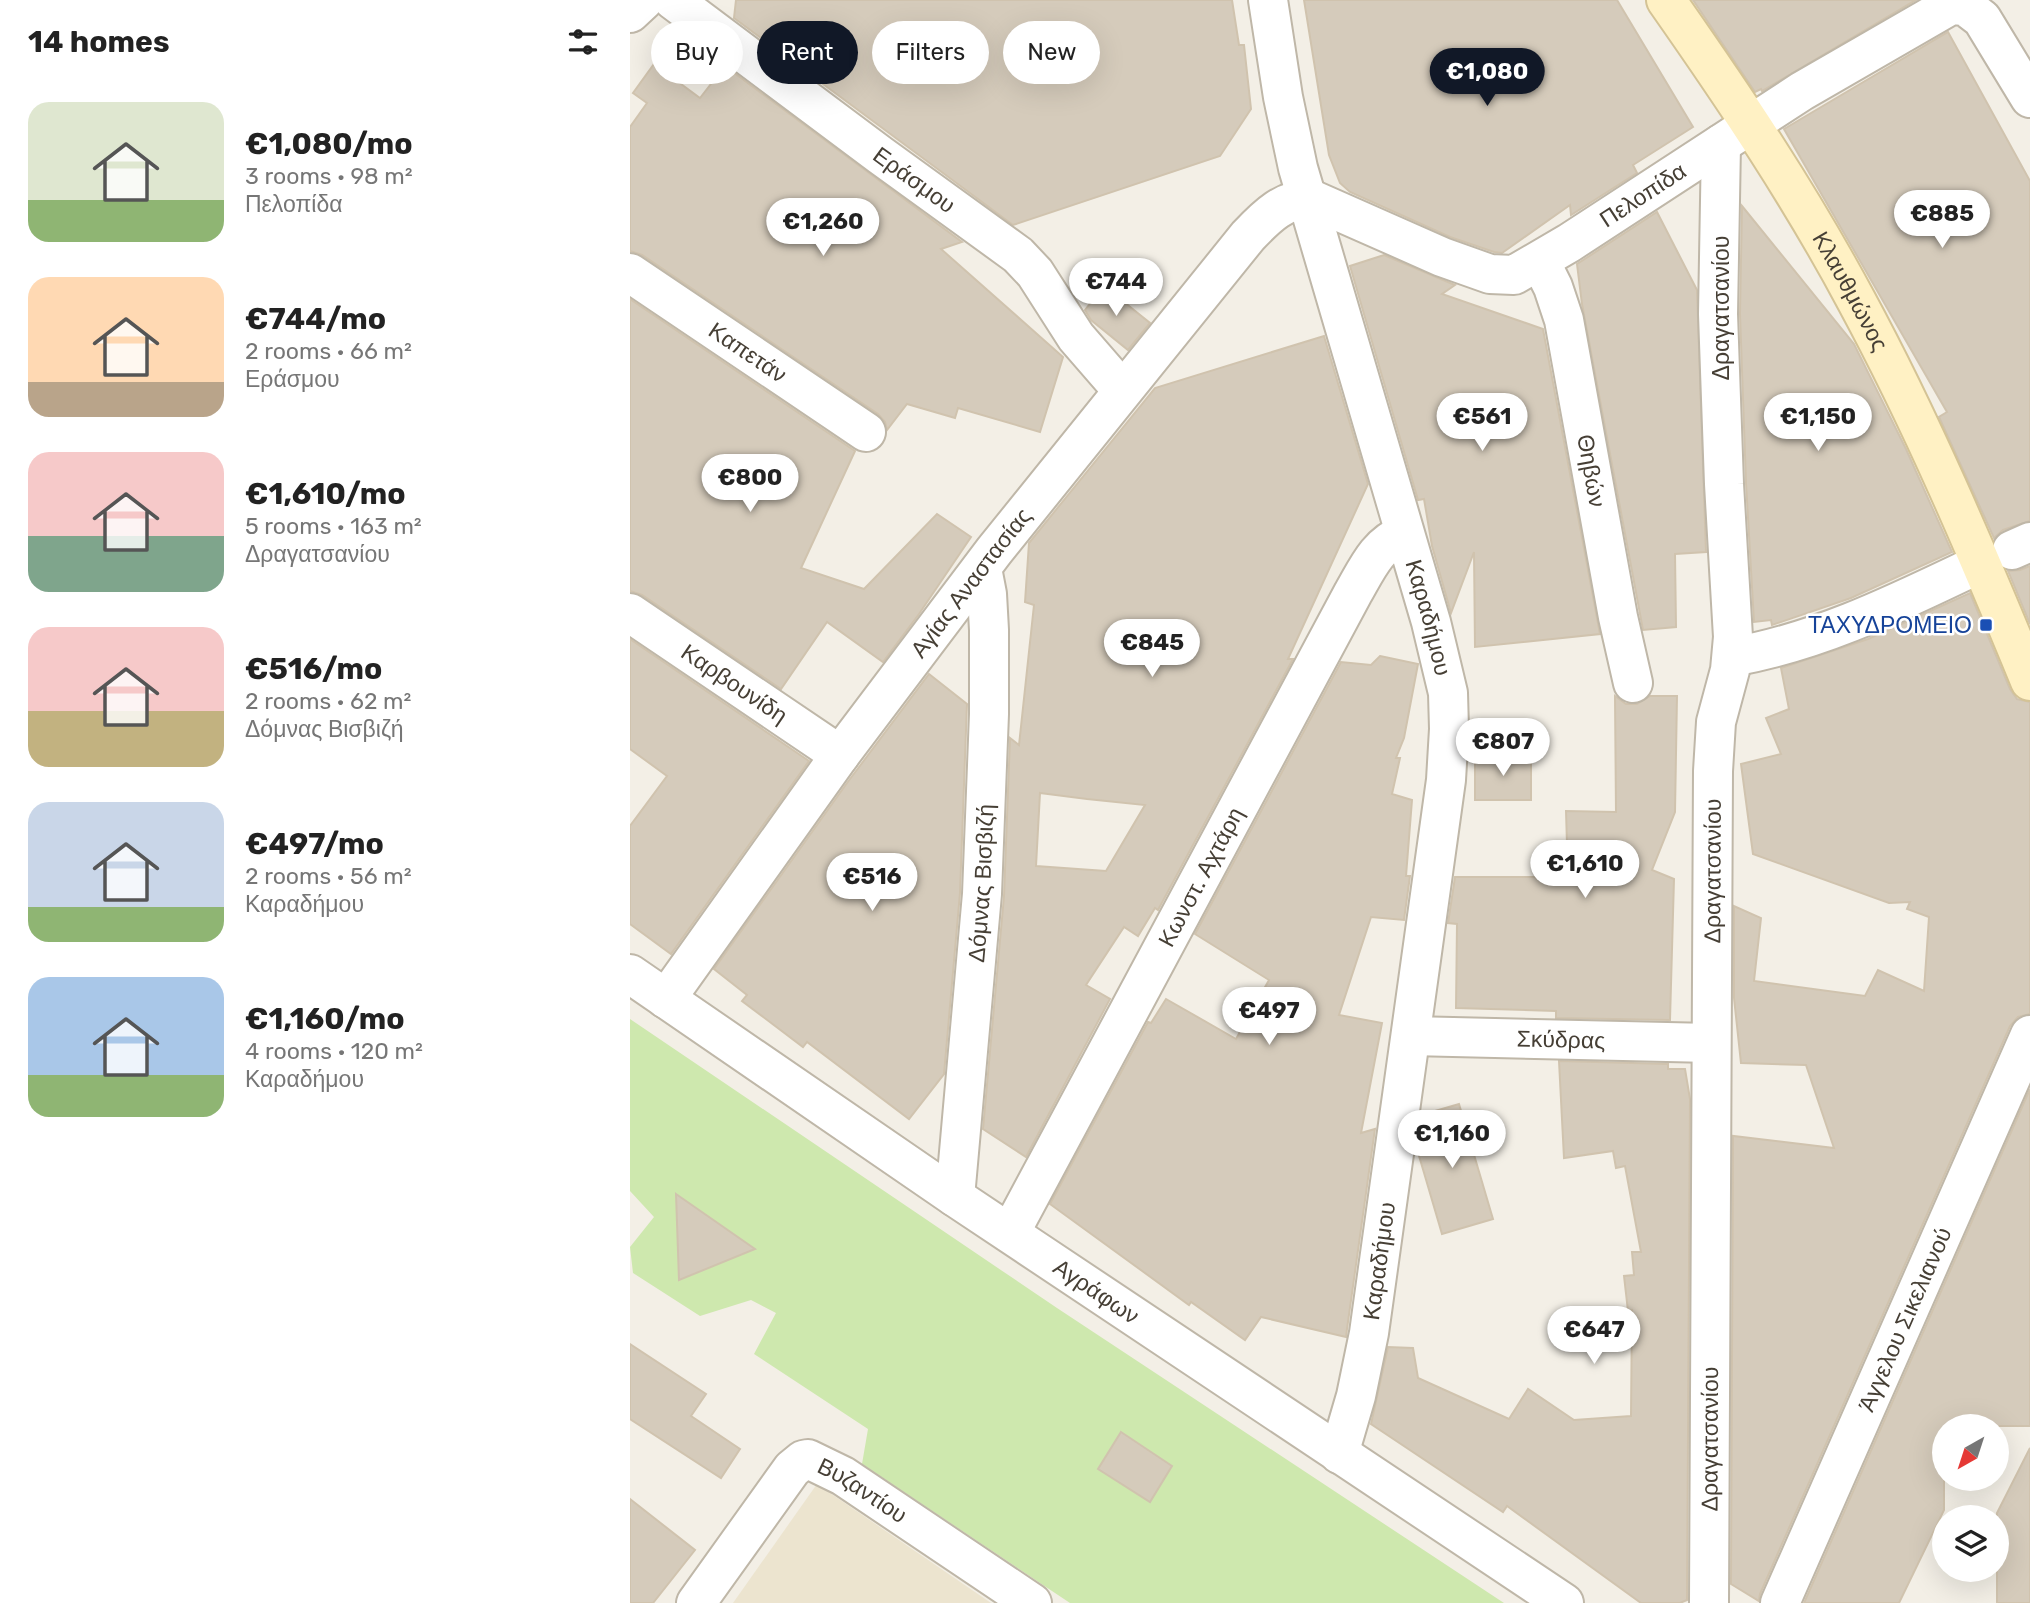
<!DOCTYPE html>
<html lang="en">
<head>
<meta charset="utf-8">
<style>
  :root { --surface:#fff; --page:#f2f2f2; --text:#222; --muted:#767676; --accent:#111827 }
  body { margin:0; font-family:Rubik,sans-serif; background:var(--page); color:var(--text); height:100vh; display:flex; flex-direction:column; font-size:26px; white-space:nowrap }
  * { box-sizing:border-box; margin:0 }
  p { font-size:23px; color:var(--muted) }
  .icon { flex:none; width:38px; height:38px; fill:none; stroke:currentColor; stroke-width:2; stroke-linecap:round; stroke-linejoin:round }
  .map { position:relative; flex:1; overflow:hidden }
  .panel { display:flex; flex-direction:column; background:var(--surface); width:630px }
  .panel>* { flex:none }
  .top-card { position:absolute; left:21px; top:21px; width:665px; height:63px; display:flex; gap:14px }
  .needle { width:46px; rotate:219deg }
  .buttons { position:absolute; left:1302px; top:1414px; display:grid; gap:14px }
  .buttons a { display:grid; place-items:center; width:77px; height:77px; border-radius:50%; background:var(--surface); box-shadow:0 7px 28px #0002; font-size:35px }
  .price { position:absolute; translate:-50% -60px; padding:0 16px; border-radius:24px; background:#fff; color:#222; font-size:23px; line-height:46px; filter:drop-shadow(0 2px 4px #0008) }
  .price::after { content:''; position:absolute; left:50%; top:42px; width:21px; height:16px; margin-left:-10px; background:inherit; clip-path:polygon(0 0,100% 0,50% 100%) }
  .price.active { background:var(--accent); color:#fff }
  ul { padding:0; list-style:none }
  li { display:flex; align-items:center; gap:21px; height:175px; padding:0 28px }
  li span { display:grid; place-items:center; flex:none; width:196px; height:140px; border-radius:21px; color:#555 }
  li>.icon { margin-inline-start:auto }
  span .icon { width:84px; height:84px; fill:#fffc; stroke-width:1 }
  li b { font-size:30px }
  h2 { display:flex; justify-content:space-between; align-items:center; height:84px; padding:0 28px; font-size:30px }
  .tag { padding:0 24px; border-radius:32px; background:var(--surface); box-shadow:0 7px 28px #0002; font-size:24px; line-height:63px }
  .tag.active { background:var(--accent); color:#fff }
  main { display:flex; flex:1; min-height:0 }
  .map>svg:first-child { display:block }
</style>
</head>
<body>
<main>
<section class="panel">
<h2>14 homes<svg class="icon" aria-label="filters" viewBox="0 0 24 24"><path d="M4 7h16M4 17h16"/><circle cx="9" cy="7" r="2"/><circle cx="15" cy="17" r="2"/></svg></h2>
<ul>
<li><span style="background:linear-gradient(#dfe7d0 70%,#8fb573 0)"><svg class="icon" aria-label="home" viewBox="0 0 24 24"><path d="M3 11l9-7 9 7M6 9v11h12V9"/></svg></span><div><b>€1,080/mo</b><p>3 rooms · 98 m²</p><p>Πελοπίδα</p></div></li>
<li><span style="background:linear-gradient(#ffd9b3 75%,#b9a48a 0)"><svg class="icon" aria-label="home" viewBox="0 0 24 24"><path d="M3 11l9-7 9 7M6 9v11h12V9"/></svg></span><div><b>€744/mo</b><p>2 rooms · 66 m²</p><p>Εράσμου</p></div></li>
<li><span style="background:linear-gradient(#f6c9c9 60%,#7fa58c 0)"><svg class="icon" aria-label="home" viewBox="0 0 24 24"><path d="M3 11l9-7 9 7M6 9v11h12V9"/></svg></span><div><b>€1,610/mo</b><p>5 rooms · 163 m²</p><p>Δραγατσανίου</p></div></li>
<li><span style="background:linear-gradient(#f6c9c9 60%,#c2b280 0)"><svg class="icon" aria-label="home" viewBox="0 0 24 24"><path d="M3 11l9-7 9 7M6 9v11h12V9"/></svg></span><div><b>€516/mo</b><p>2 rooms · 62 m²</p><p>Δόμνας Βισβιζή</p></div></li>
<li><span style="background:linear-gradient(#c9d6e8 75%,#8fb573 0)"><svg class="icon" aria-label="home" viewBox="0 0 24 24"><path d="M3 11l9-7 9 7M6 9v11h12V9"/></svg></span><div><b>€497/mo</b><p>2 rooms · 56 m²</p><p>Καραδήμου</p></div></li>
<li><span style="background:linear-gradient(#a9c7e8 70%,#8fb573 0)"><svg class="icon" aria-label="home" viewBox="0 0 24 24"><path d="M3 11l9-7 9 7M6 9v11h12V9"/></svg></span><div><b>€1,160/mo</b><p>4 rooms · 120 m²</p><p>Καραδήμου</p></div></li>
</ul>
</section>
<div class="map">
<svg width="1400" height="1603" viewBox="0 0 1400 1603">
  <rect width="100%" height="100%" fill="#f3efe6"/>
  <!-- education -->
  <polygon fill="#ece4cf" points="187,1484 361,1603 103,1603"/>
  <!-- green -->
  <polygon fill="#cee8ae" points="0,1019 427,1308 874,1603 440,1603 232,1464 238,1429 124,1354 146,1313 121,1300 70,1316 3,1273 0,1247 24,1217 0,1191"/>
  <!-- building -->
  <g fill="#d5cbbb" stroke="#d0c3ae" stroke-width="2" fill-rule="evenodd">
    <polygon points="106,0 602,0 609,45 614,45 621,109 590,156 383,225 104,18"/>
    <polygon points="674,0 987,0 1063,127 1003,165 1007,173 941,215 940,205 872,253 864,252 820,237 720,192 710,183 699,155"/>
    <polygon points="1063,0 1286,0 1132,91 1131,89 1125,92"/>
    <polygon points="1318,32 1400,181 1400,521 1373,530 1364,538 1309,417 1317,412 1154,129"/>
    <polygon points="24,64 70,98 95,66 332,242 311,249 433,357 410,432 328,408 325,418 277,404 257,430 255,422 248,414 12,255 0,251 0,127 17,103 3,93"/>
    <polygon points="1112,206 1224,344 1276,449 1322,552 1221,598 1142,625 1141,620 1124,622 1116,483 1110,314"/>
    <polygon points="1027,212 1067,290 1076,552 1045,554 1046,627 1013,630 952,304 947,264"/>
    <polygon points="754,255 825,285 812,294 913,329 970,634 845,647 844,552 821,613 802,546 794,499 788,500 720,266"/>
    <polygon points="474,286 520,323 498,350 461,320 455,310"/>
    <polygon points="0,299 225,451 171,568 234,589 307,514 341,537 289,614 253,662 197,622 151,689 12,595 0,591"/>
    <path d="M694 336 738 484 658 659H663L528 910 525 908 508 936 494 927 456 985 480 999 396 1157 353 1129 374 896 380 738 389 745 404 605 395 602 399 543 525 388ZM410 793 457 799 515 805 476 871 406 866Z"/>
    <polygon points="1400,566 1400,624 1378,571 1390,570"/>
    <polygon points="1340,593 1380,689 1387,699 1400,702 1400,1014 1388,1017 1380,1026 1130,1594 1129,1601 1101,1584 1103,1136 1204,1148 1176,1065 1111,1063 1104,998 1104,906 1131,918 1124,981 1235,996 1248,970 1294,991 1299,917 1277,909 1280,902 1259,903 1123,854 1111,764 1151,754 1136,718 1159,709 1151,668 1238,639"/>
    <polygon points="0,639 179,761 41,954 0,924 0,826 37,776 0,749"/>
    <polygon points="750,656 788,664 774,738 766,758 770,758 762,794 782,800 776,876 780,876 774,920 741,917 709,1015 752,1023 731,1133 745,1129 717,1329 716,1337 631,1317 615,1340 561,1302 559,1305 420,1204 518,1022 521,1023 536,999 606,1039 639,980 565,934 711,662 741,665"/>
    <polygon points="299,674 337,704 330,893 314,1074 279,1119 177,1042 173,1047 112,1001 117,995 84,969 217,783"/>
    <polygon points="985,696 996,704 1007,704 1020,696 1047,696 1045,812 1022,870 1044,879 1040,1020 926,1018 926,1011 826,1008 827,924 818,923 825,877 938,877 936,811 986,812"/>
    <rect x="845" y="757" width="56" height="43"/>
    <polygon points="929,1061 1038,1064 1038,1069 1055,1069 1060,1099 1057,1600 1050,1603 1011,1603 877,1506 873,1512 741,1424 758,1347 783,1348 788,1378 879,1419 898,1389 944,1420 1001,1416 1002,1310 998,1311 994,1276 1004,1275 1002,1252 1011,1252 995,1166 986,1168 983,1151 934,1158"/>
    <polygon points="1400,1089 1400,1426 1314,1426 1314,1510 1269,1603 1174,1603"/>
    <polygon points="829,1104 863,1219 812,1234 787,1149 791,1115"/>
    <polygon points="46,1194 125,1249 49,1280"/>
    <polygon points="0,1344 76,1394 61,1416 110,1449 91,1478 0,1419"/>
    <polygon points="491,1432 542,1466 520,1502 468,1469"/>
    <polygon points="1400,1448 1400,1603 1367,1603 1367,1513"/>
    <polygon points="0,1499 65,1550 23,1603 0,1603"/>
  </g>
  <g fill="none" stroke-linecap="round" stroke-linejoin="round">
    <!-- street casing -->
    <g stroke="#bfb7a8" stroke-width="42">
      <g id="street">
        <path id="s1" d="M43 0 250 155 388 255 405 273 446 337 492 390"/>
        <path id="s2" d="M638 0 653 97 668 168 801 622 818 693 819 729 816 780 739 1333 726 1396 709 1454"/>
        <polyline points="0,13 14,0"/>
        <path id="s3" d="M910 261 923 287 934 320 988 617 1003 683"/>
        <path id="s4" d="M0 273 236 432"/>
        <polyline points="1382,550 1400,542"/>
        <path id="s5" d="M0 613 210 755"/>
        <path d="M1102 657C1192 641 1269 602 1351 563"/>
        <path id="s6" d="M0 974 325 1197 934 1603"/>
        <path id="s7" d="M36 999 210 755 364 551 618 236C635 218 656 196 683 200L812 257 860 274 884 275 939 243 1172 91 1321 5 1335 6 1352 19 1400 98"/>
        <path id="s8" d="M781 1036 1081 1043"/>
        <path id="s9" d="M325 1197 352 894 359 714V630L357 594 352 568"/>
        <path id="s10" d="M380 1233 723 593C737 569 747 544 774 534"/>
        <path id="s11" d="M66 1603 162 1469 173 1460 178 1459 213 1476 402 1603"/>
        <path id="s12" d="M1079 1603 1083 771 1086 722 1100 670 1103 637 1094 484 1088 314 1091 144"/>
        <path id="s13" d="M1150 1603 1400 1035"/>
      </g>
    </g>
    <!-- secondary casing -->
    <g stroke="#d4c395" stroke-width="42">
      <g id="secondary">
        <path id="s14" d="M1036 0C1104 97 1170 195 1226 300 1292 422 1347 552 1400 681"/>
      </g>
    </g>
    <!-- street -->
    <use href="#street" stroke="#fff" stroke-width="38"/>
    <!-- secondary -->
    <use href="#secondary" stroke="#fff1c4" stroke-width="38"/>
  </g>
  <!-- markers -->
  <rect fill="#1a4fb4" stroke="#fff" stroke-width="2.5" x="1349" y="618" width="14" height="14" rx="3.5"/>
  <g text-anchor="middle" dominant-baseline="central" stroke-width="5" stroke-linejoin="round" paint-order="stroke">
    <!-- street labels -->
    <g font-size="23" fill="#463f35" stroke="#fff">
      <text stroke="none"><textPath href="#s1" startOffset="301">Εράσμου</textPath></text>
      <text stroke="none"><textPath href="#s7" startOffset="1405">Πελοπίδα</textPath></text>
      <text stroke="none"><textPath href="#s14" startOffset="345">Κλαυθμώνος</textPath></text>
      <text transform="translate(1091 308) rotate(-90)">Δραγατσανίου</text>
      <text stroke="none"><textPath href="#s4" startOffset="142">Καπετάν</textPath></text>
      <text stroke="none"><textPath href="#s3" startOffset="217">Θηβών</textPath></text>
      <text stroke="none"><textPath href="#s7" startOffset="516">Αγίας Αναστασίας</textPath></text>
      <text stroke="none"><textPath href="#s2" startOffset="639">Καραδήμου</textPath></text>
      <text stroke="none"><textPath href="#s5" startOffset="126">Καρβουνίδη</textPath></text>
      <text stroke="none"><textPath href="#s12" startOffset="732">Δραγατσανίου</textPath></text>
      <text stroke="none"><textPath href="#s10" startOffset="404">Κωνστ. Αχτάρη</textPath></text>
      <text stroke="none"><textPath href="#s9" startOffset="315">Δόμνας Βισβιζή</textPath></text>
      <text stroke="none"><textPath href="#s8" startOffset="150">Σκύδρας</textPath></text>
      <text transform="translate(749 1261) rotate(-82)">Καραδήμου</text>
      <text stroke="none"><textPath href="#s6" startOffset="564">Αγράφων</textPath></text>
      <text stroke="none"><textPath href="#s13" startOffset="310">Άγγελου Σικελιανού</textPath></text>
      <text stroke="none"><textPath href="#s12" startOffset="164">Δραγατσανίου</textPath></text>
      <text stroke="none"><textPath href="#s11" startOffset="247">Βυζαντίου</textPath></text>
    </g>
    <!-- transit labels -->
    <g font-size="23" fill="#164399" stroke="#fff" text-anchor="end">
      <text x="1342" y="625">ΤΑΧΥΔΡΟΜΕΙΟ</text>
    </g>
  </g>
</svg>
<div class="buttons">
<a><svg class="needle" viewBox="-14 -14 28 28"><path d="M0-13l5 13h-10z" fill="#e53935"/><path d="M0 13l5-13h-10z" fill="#767676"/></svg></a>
<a><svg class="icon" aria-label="layers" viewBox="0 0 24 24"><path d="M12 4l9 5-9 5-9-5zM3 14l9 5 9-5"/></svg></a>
</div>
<b class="price active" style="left:857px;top:108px">€1,080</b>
<b class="price" style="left:1312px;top:250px">€885</b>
<b class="price" style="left:193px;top:258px">€1,260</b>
<b class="price" style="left:486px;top:318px">€744</b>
<b class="price" style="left:852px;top:453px">€561</b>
<b class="price" style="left:1188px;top:453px">€1,150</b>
<b class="price" style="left:120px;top:514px">€800</b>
<b class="price" style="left:522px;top:679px">€845</b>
<b class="price" style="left:873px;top:778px">€807</b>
<b class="price" style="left:955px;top:900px">€1,610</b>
<b class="price" style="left:242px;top:913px">€516</b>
<b class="price" style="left:639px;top:1047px">€497</b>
<b class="price" style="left:822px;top:1170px">€1,160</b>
<b class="price" style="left:964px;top:1366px">€647</b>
<div class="top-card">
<a class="tag">Buy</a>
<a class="tag active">Rent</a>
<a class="tag">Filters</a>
<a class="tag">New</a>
</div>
</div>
</main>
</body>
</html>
